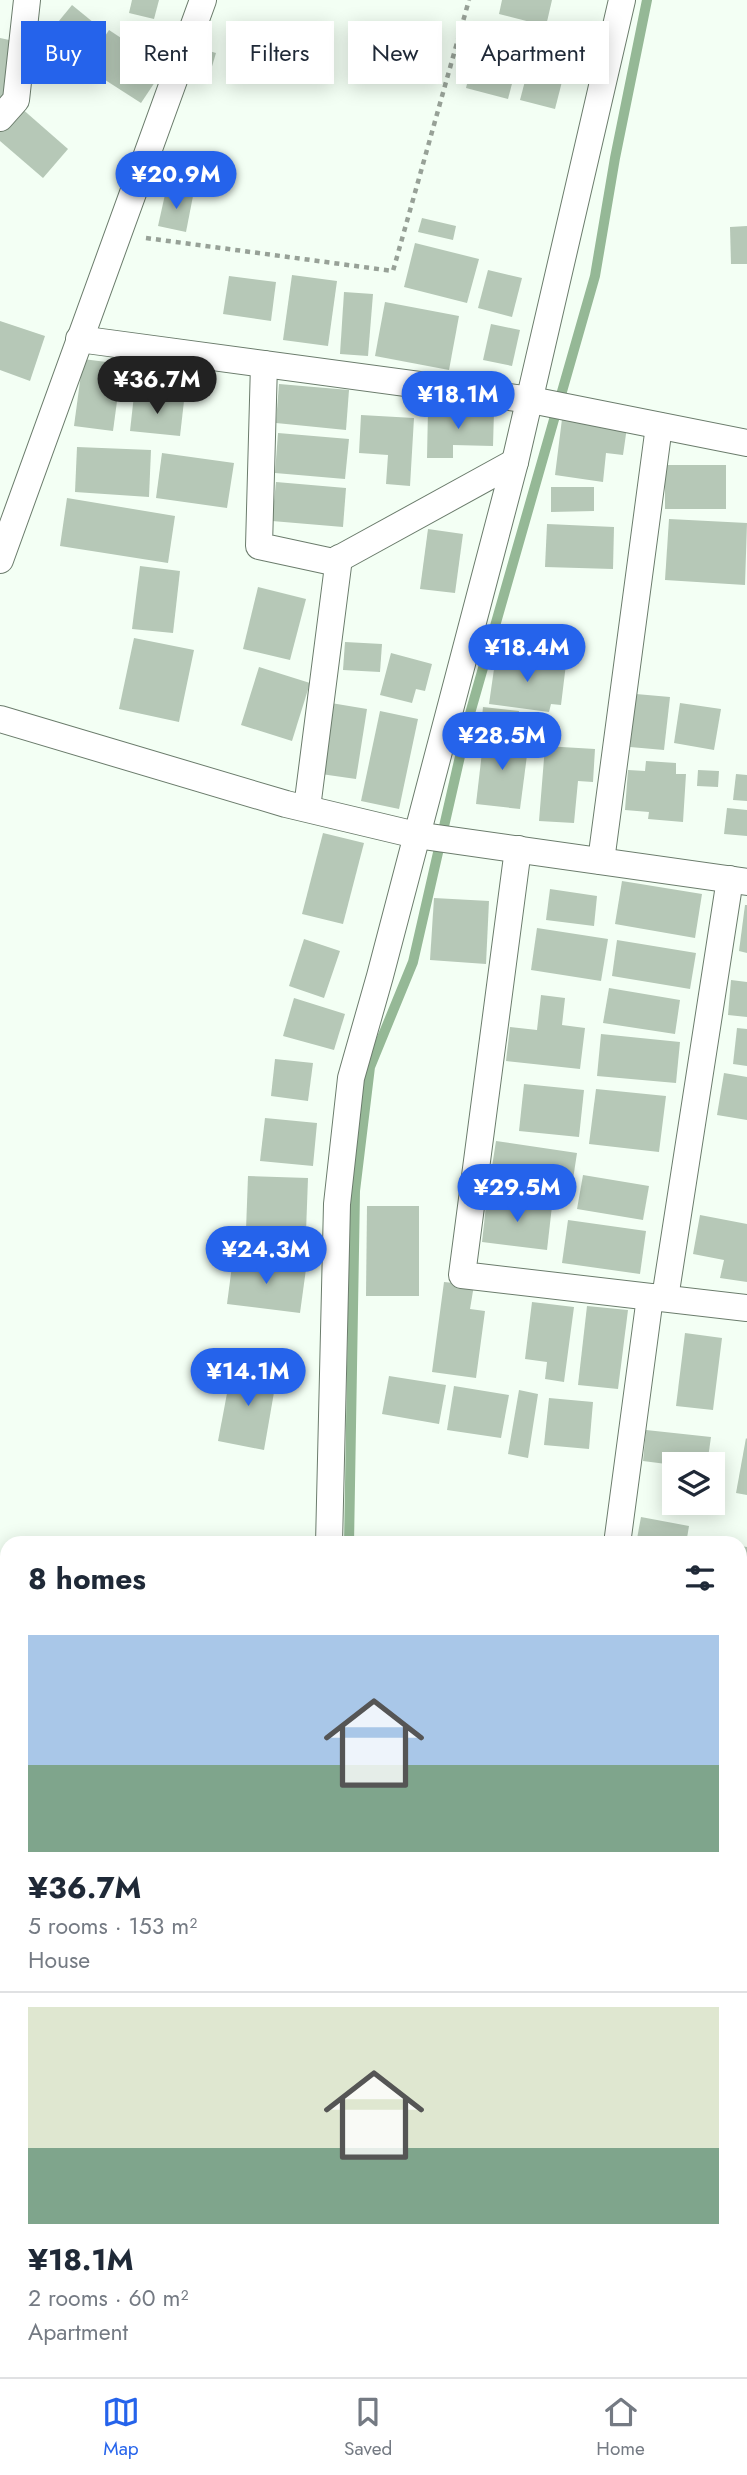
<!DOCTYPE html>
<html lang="en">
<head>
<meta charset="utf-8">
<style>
  :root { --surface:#fff; --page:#f2f2f3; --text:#1f2937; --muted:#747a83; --line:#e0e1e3; --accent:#2563eb }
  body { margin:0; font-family:Jost,sans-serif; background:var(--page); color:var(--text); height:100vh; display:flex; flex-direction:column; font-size:26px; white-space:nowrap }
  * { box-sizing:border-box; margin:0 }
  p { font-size:23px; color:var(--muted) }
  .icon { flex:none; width:38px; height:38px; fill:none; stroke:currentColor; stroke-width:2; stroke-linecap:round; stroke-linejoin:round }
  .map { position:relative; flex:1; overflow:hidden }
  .side { position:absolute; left:0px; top:1536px; width:747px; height:842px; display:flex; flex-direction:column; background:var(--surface); border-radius:21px 21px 0 0; box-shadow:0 4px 18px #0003 }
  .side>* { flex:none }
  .top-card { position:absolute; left:21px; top:21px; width:705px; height:63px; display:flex; gap:14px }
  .buttons { position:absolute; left:662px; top:1452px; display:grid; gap:14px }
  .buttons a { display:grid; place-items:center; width:63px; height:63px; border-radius:0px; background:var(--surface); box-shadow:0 4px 18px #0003; font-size:35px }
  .price { position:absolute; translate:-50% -60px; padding:0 16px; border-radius:24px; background:var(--accent); color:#fff; font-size:23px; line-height:46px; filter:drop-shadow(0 2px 4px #0008) }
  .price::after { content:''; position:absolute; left:50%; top:42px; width:21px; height:16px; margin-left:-10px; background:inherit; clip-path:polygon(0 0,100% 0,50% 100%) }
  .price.on { background:#222; color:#fff }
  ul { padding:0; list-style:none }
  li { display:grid; align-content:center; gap:14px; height:371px; padding:0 28px }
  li+li { border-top:2px solid var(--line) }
  li span { display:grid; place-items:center; height:217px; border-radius:0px; color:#555 }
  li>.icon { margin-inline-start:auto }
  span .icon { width:126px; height:126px; fill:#fffc; stroke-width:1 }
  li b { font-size:30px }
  h2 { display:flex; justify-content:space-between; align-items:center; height:84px; padding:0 28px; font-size:30px }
  .pill { padding:0 24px; border-radius:0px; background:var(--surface); box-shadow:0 4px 18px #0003; font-size:24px; line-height:63px }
  .pill.on { background:var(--accent); color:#fff }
  .tab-bar { display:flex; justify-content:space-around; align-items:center; height:98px; border-top:2px solid var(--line); background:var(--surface); font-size:19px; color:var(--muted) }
  .tab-bar a { display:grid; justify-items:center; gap:4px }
  .tab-bar .on { color:var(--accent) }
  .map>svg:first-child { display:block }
</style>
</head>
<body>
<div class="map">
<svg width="747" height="2377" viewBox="0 0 747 2377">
  <rect width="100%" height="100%" fill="#f3fff4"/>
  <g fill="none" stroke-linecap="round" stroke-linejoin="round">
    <!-- stream -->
    <g stroke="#95b896" stroke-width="10">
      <polyline points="349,1544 355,1191 370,1067 413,962 469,717 595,276 615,158 647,0"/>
      <polyline points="126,2377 129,2371"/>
    </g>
  </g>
  <!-- building -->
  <g fill="#b6c8b7">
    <polygon points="132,0 159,0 154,19 129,13"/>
    <polygon points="502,0 552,0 546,26 499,14"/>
    <polygon points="72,5 99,27 59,76 32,54"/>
    <polygon points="109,30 165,67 141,103 85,67"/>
    <polygon points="0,38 14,41 3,105 0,105"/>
    <polygon points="195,47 216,53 208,80 187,74"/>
    <polygon points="476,47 519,57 508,99 466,88"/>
    <polygon points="531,58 566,66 555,109 520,100"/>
    <polygon points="20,107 68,149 43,178 0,141 0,131"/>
    <polygon points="166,190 193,196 186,232 158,226"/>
    <polygon points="422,218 456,226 453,240 418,232"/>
    <polygon points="747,226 747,264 731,264 730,227"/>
    <polygon points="415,243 479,259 467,303 404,287"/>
    <polygon points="488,270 522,278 512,317 478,308"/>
    <polygon points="292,275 337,281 328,346 283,340"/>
    <polygon points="229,276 276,282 271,321 223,314"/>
    <polygon points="344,292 373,294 368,356 340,354"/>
    <polygon points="385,302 459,316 449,370 375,356"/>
    <polygon points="0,321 45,336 30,381 0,370"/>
    <polygon points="491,324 520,330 512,366 483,360"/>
    <polygon points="83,359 122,364 113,431 74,426"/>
    <polygon points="279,384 349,390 346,430 276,423"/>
    <polygon points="134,395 184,401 180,436 130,431"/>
    <polygon points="428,409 494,411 493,446 453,445 453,458 427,458"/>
    <polygon points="361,415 414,418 410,486 386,484 388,455 359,453"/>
    <polygon points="562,419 627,427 623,455 606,453 603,482 555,475"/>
    <polygon points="278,433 349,439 345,479 275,473"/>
    <polygon points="77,447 151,450 149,497 75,492"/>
    <polygon points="162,453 234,463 227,508 156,498"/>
    <rect x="665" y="465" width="61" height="44"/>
    <polygon points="276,482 346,488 343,527 272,521"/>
    <polygon points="551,487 594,487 594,511 551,512"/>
    <polygon points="67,498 175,516 168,563 60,546"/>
    <polygon points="669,519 747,523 745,585 665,580"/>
    <polygon points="547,524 614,527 613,569 545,567"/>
    <polygon points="428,529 463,534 455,593 420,589"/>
    <polygon points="140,566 180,571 173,633 132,629"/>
    <polygon points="258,587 306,599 290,660 243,649"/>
    <polygon points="134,638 194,650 179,722 119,709"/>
    <polygon points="345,642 382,644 380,672 343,670"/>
    <polygon points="391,653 432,664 425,691 416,689 412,703 380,695"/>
    <polygon points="496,655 566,664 561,705 551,704 549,712 489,704"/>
    <polygon points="259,667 310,683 292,741 241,725"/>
    <polygon points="636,694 670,697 664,750 630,747"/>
    <polygon points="331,703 367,709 356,779 321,774"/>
    <polygon points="680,703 721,709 714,750 674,743"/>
    <polygon points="483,707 519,711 517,732 481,728"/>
    <polygon points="380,711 418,719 399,809 361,801"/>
    <polygon points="484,735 529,740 520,809 476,804"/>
    <polygon points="545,746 595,749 593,782 578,781 574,823 539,821"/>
    <polygon points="646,761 676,763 676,774 686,774 683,822 648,819 649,812 625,810 628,770 645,771"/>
    <polygon points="698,770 719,771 718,787 697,786"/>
    <polygon points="736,774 747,775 747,801 733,800"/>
    <polygon points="727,808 747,810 747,836 724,834"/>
    <polygon points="323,833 364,843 343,924 302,914"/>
    <polygon points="622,881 702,894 695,938 615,924"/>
    <polygon points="550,889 597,896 594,926 546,920"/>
    <polygon points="434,898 489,901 486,964 430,960"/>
    <polygon points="745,905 747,905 747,953 739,951"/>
    <polygon points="537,928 608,939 601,981 531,970"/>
    <polygon points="304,939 340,951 324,998 289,986"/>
    <polygon points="617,940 696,953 690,989 612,976"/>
    <polygon points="731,980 747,982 747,1017 728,1015"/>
    <polygon points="609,988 680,1000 675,1034 603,1023"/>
    <polygon points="541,995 565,998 562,1025 585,1028 580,1069 506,1061 510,1027 537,1030"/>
    <polygon points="294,998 345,1014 334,1050 283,1036"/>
    <polygon points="737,1028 747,1029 747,1066 733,1064"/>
    <polygon points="601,1034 680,1042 676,1083 597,1076"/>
    <polygon points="275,1059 313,1063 308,1101 271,1096"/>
    <polygon points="724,1073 747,1077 747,1120 717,1115"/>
    <polygon points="524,1084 584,1090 579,1137 519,1131"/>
    <polygon points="596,1089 666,1096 659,1152 589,1144"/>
    <polygon points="265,1118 317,1123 313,1166 260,1161"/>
    <polygon points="496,1141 577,1153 570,1199 489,1186"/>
    <polygon points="583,1175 649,1186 643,1220 577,1209"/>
    <polygon points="248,1176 308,1178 306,1232 246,1230"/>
    <polygon points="487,1197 552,1206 547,1250 482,1242"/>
    <polygon points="367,1206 419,1206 419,1296 366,1296"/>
    <polygon points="700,1215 747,1224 747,1282 720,1278 724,1260 693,1254"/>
    <polygon points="568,1220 646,1231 640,1274 562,1263"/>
    <polygon points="233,1258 306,1269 300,1313 227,1304"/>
    <polygon points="444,1282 474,1285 470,1309 485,1311 476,1378 432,1372"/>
    <polygon points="532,1302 574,1307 564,1382 545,1379 547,1362 525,1359"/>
    <polygon points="587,1306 628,1310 618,1389 578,1385"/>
    <polygon points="685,1333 722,1338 713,1410 676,1406"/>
    <polygon points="232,1367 277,1375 264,1450 218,1441"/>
    <polygon points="389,1376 446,1385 439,1424 382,1414"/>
    <polygon points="454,1386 509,1395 501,1438 447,1430"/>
    <polygon points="519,1390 538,1394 528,1458 508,1454"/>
    <polygon points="549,1398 593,1402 589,1449 544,1445"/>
    <polygon points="646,1430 711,1437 707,1465 674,1465 643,1461"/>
    <polygon points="746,1438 747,1439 747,1495 736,1493"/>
    <polygon points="641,1517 689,1526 686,1544 636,1544"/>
    <polygon points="740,1546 747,1547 747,1600 740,1599"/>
  </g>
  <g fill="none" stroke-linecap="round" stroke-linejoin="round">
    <!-- street casing -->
    <g stroke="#6b7c6c" stroke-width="28">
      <g id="street">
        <polyline points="0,118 16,100 27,0"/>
        <polyline points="79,339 531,400 747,443"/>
        <polyline points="264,364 259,546 333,562 515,462"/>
        <polyline points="0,560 203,0"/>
        <polyline points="0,719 286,804 416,835 747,882"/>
        <polyline points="307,808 339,558"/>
        <polyline points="518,849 462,1275 747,1308"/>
        <polyline points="601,861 659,426"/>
        <polyline points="665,1298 730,879"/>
        <polyline points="329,1544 337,1204 351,1078 380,976 515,462 622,0"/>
        <polyline points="617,1544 650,1297"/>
        <polyline points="97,2377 100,2371"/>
        <polyline points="466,2377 469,2371"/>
      </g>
    </g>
    <!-- path -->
    <polyline stroke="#97a197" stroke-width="4.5" stroke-dasharray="5 5" stroke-linecap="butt" points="146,238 393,271 469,0"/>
    <!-- street -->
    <use href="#street" stroke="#fff" stroke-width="26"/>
  </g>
</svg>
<div class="buttons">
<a><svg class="icon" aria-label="layers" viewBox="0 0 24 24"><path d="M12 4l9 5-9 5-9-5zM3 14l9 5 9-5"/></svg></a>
</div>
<b class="price" style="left:176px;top:211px">¥20.9M</b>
<b class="price on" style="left:157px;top:416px">¥36.7M</b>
<b class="price" style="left:458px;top:431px">¥18.1M</b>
<b class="price" style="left:527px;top:684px">¥18.4M</b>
<b class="price" style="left:502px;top:772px">¥28.5M</b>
<b class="price" style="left:517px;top:1224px">¥29.5M</b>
<b class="price" style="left:266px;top:1286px">¥24.3M</b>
<b class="price" style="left:248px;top:1408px">¥14.1M</b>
<div class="top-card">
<a class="pill on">Buy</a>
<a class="pill">Rent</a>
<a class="pill">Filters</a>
<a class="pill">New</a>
<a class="pill">Apartment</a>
</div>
<section class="side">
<h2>8 homes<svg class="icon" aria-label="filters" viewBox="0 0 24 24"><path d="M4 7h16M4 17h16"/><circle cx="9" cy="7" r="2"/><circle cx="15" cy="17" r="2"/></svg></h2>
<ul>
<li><span style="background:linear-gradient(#a9c7e8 60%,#7fa58c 0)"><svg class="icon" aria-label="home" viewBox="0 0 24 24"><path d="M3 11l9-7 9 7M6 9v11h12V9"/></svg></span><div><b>¥36.7M</b><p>5 rooms · 153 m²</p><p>House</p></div></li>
<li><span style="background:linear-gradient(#dfe7d0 65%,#7fa58c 0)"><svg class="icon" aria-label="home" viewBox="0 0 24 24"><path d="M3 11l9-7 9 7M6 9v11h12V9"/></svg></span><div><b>¥18.1M</b><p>2 rooms · 60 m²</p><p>Apartment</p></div></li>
</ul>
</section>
</div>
<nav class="tab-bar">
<a class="on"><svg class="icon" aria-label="map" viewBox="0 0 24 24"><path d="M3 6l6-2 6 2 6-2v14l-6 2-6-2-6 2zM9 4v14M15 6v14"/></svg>Map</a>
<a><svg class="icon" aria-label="saved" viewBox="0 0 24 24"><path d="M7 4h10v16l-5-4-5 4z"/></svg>Saved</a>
<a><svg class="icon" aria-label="home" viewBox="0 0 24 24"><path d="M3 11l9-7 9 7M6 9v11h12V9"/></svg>Home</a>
</nav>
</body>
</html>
